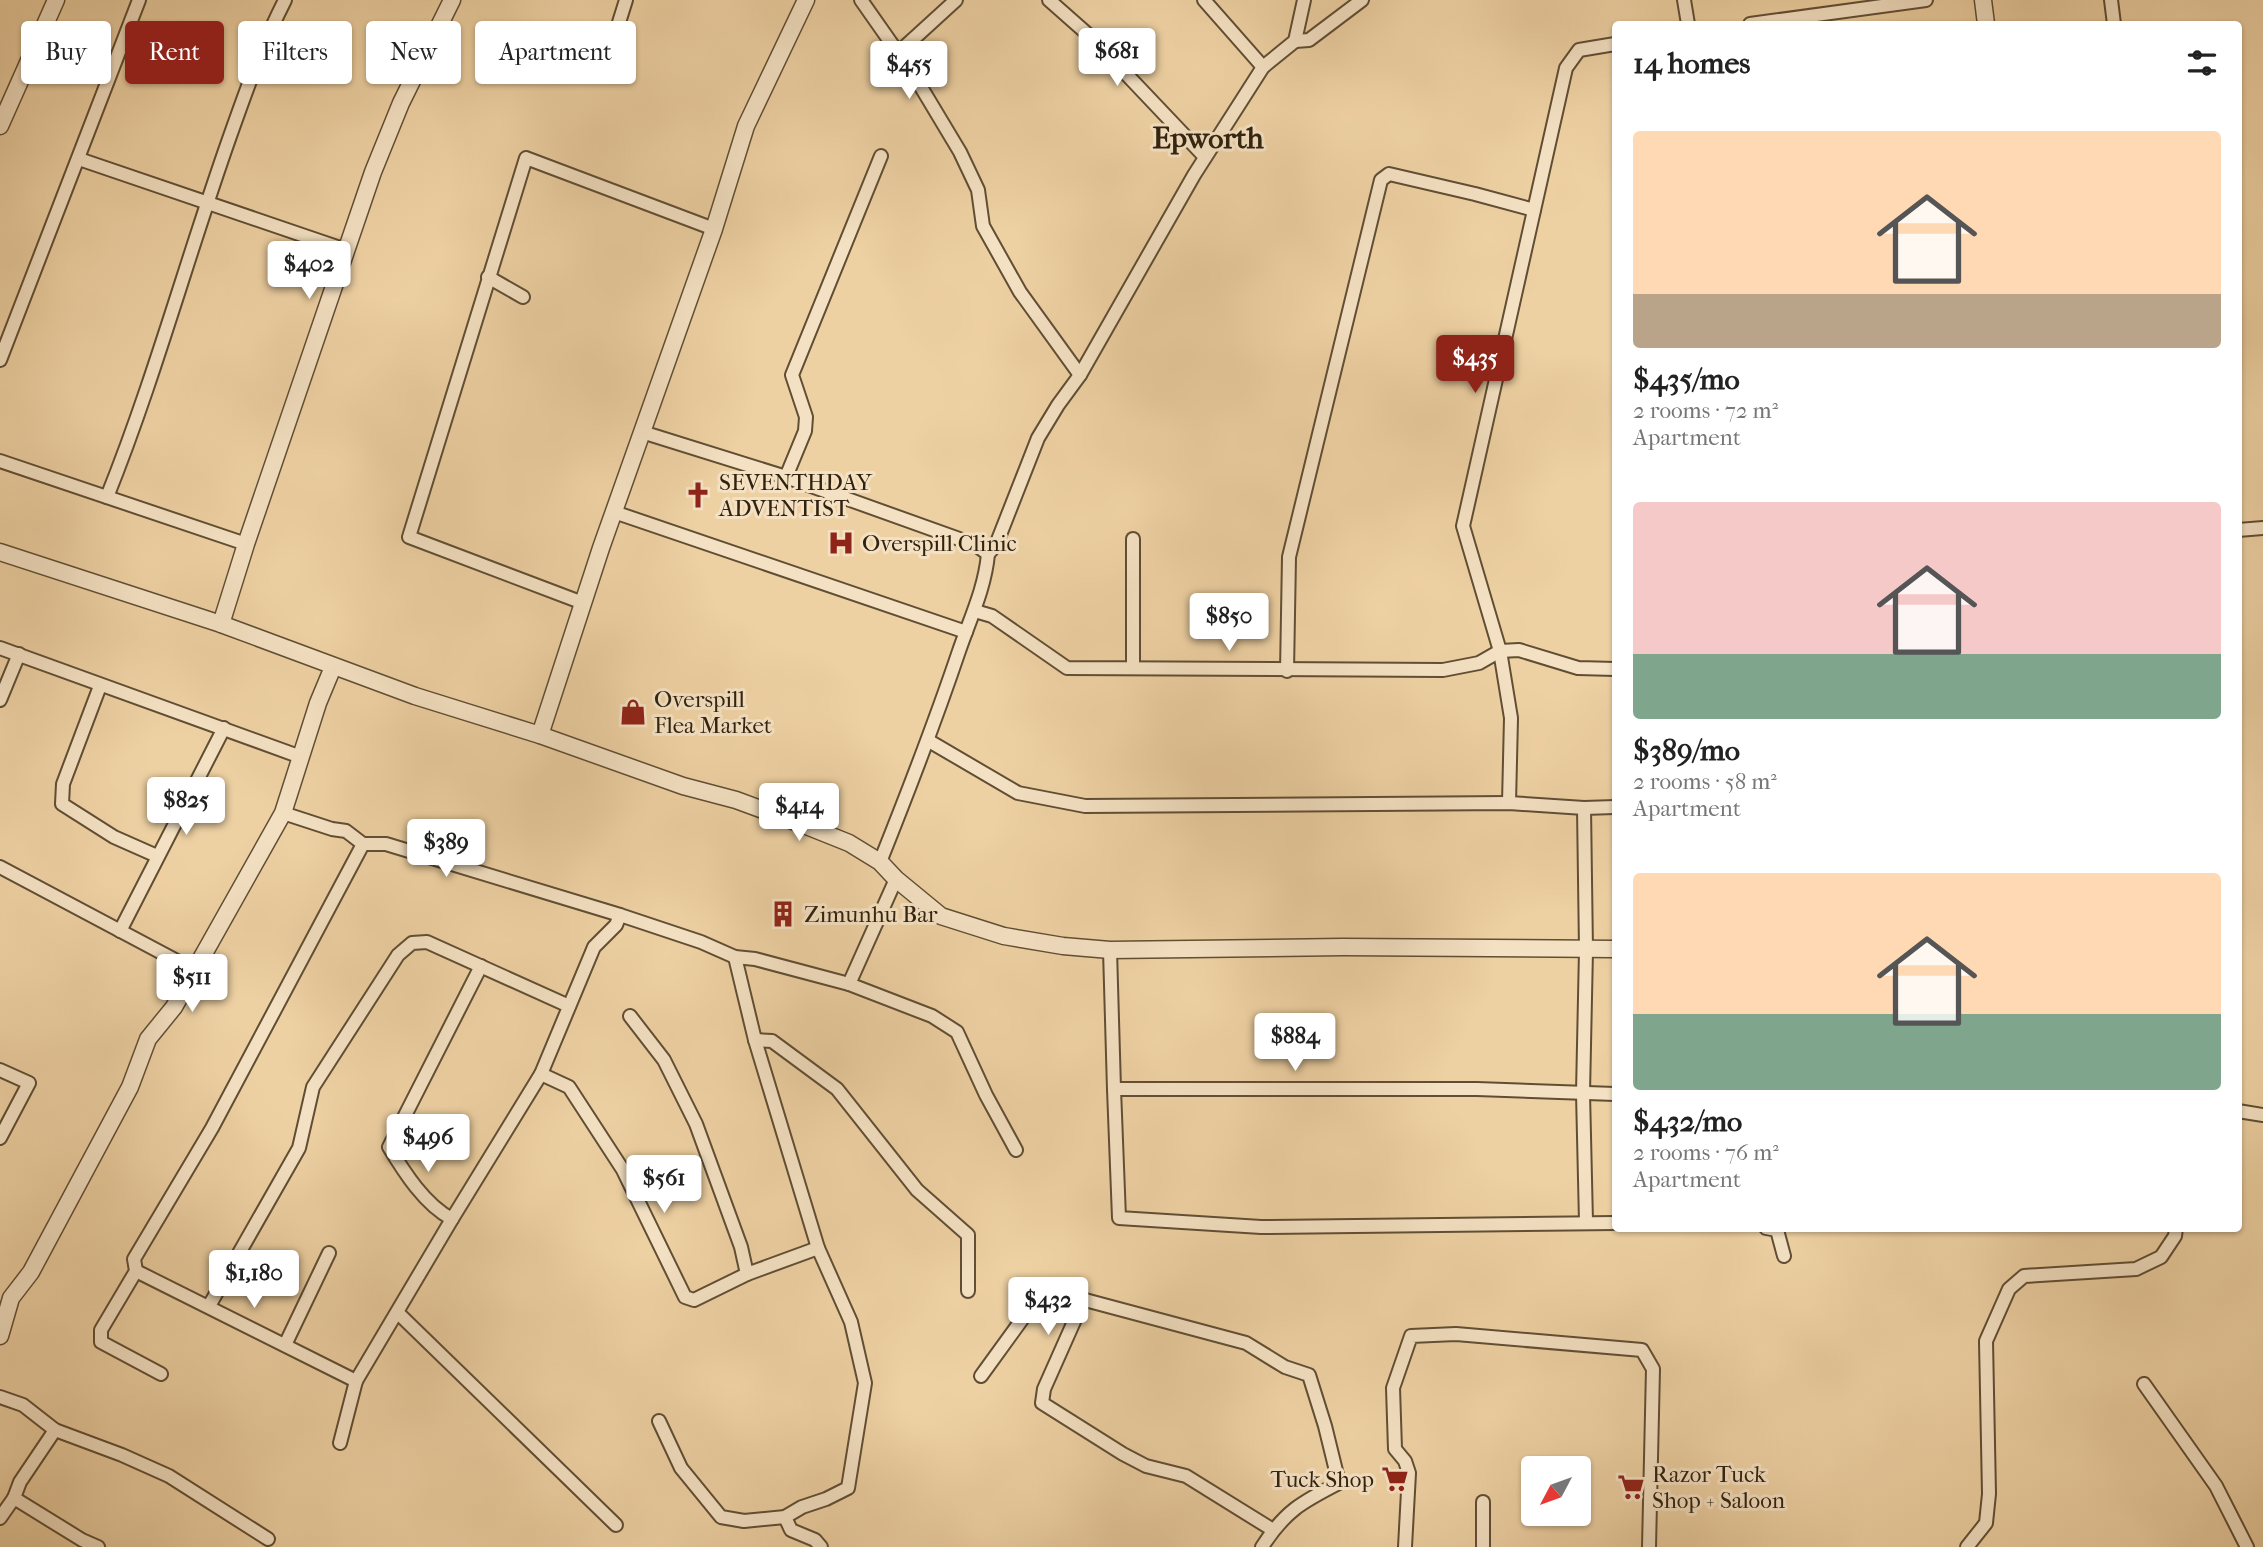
<!DOCTYPE html>
<html lang="en">
<head>
<meta charset="utf-8">
<style>
  :root { --surface:#fff; --page:#f2f2f2; --text:#222; --muted:#767676; --accent:#8f2418 }
  body { margin:0; font-family:"IM FELL French Canon",serif; background:var(--page); color:var(--text); height:100vh; display:flex; flex-direction:column; font-size:26px; white-space:nowrap }
  * { box-sizing:border-box; margin:0 }
  p { font-size:23px; color:var(--muted) }
  .icon { flex:none; width:38px; height:38px; fill:none; stroke:currentColor; stroke-width:2; stroke-linecap:round; stroke-linejoin:round }
  .map { position:relative; flex:1; overflow:hidden }
  .side { position:absolute; left:1612px; top:21px; width:630px; height:1211px; display:flex; flex-direction:column; background:var(--surface); border-radius:7px; box-shadow:0 2px 5px #0004 }
  .side>* { flex:none }
  .guide { position:absolute; left:21px; top:21px; width:665px; height:63px; display:flex; gap:14px }
  .needle { width:46px; rotate:229deg }
  .buttons { position:absolute; left:1521px; top:1456px; display:grid; gap:14px }
  .buttons a { display:grid; place-items:center; width:70px; height:70px; border-radius:7px; background:var(--surface); box-shadow:0 2px 5px #0004; font-size:35px }
  .price { position:absolute; translate:-50% -60px; padding:0 16px; border-radius:7px; background:#fff; color:#222; font-size:23px; line-height:46px; filter:drop-shadow(0 2px 4px #0008) }
  .price::after { content:''; position:absolute; left:50%; top:42px; width:21px; height:16px; margin-left:-10px; background:inherit; clip-path:polygon(0 0,100% 0,50% 100%) }
  .price.selected { background:var(--accent); color:#fff }
  ul { padding:0; list-style:none }
  li { display:grid; align-content:center; gap:14px; height:371px; padding:0 21px }
  li span { display:grid; place-items:center; height:217px; border-radius:7px; color:#555 }
  li>.icon { margin-inline-start:auto }
  span .icon { width:126px; height:126px; fill:#fffc; stroke-width:1 }
  li b { font-size:30px }
  h2 { display:flex; justify-content:space-between; align-items:center; height:84px; padding:0 21px; font-size:30px }
  .pill { padding:0 24px; border-radius:7px; background:var(--surface); box-shadow:0 2px 5px #0004; font-size:24px; line-height:63px }
  .pill.selected { background:var(--accent); color:#fff }
  .map>svg:first-child { display:block }
</style>
</head>
<body>
<div class="map">
<svg width="2263" height="1547" viewBox="0 0 2263 1547">
  <rect width="100%" height="100%" fill="#eed1a3"/>
  <filter id="stains"><feTurbulence type="fractalNoise" baseFrequency=".00286" numOctaves="4"/><feColorMatrix values="0 0 0 0 .2 0 0 0 0 .09 0 0 0 0 .02 0 0 0 .5 -.17"/></filter>
  <radialGradient id="worn" r=".72"><stop offset=".6" stop-color="#630" stop-opacity="0"/><stop offset="1" stop-color="#630" stop-opacity=".3"/></radialGradient>
  <g fill="none" stroke-linecap="round" stroke-linejoin="round">
    <!-- minor casing -->
    <g stroke="#604e34" stroke-width="16">
      <g id="minor">
        <polyline points="861,0 915,77 960,152 978,190 983,226 1020,292 1080,375"/>
        <polyline points="1049,0 1092,38 1205,157"/>
        <polyline points="1204,0 1263,67"/>
        <polyline points="1684,0 1688,24"/>
        <polyline points="2111,0 2114,24"/>
        <polyline points="1750,24 1926,0"/>
        <polyline points="616,32 626,0"/>
        <polyline points="1295,41 1309,40 1362,0"/>
        <polyline points="898,53 956,0"/>
        <polyline points="79,159 346,250"/>
        <polyline points="488,277 523,297"/>
        <polyline points="0,360 139,0"/>
        <path d="M642 432 786 477 976 545 988 554C985 588 970 619 959 651 935 722 908 792 880 862"/>
        <polyline points="0,461 246,544"/>
        <polyline points="786,477 805,431 806,417 792,375 881,156"/>
        <path d="M107 497C154 380 187 258 229 139 246 91 262 45 285 0"/>
        <polyline points="614,512 966,632"/>
        <polyline points="2238,530 2263,528"/>
        <polyline points="988,554 996,545 1038,438 1058,405 1080,375 1194,175 1263,67 1295,41 1304,0"/>
        <polyline points="583,603 409,537 526,158 714,229"/>
        <polyline points="975,611 992,616 1067,668 1443,670 1479,663 1500,651 1519,650 1578,668 1615,669"/>
        <polyline points="0,648 301,757"/>
        <polyline points="1133,668 1133,539"/>
        <polyline points="1287,671 1289,557 1381,180 1389,174 1475,194 1534,210"/>
        <polyline points="100,686 63,784 62,804 114,837 157,856"/>
        <polyline points="0,700 19,654"/>
        <polyline points="929,741 1018,793 1085,806 1509,803 1584,808 1615,807"/>
        <polyline points="1509,803 1511,718 1500,651 1463,526 1566,68 1579,50 1615,44"/>
        <polyline points="1584,808 1586,950 1583,1093 1586,1222"/>
        <polyline points="283,813 332,829 346,831 363,844 386,844 620,915 701,942 735,957 755,959 849,984 932,1016 957,1032 986,1095 1016,1150"/>
        <polyline points="0,867 194,970"/>
        <polyline points="120,931 224,728"/>
        <polyline points="1110,950 1114,1089 1477,1089 1615,1094"/>
        <polyline points="849,984 896,879"/>
        <polyline points="630,1016 664,1060 696,1124 741,1247 747,1274"/>
        <polyline points="755,1040 772,1041 837,1089 917,1190 968,1235 968,1291"/>
        <polyline points="0,1070 29,1083 0,1138"/>
        <polyline points="541,1074 569,1087 623,1170 685,1297 694,1300 747,1274 818,1248"/>
        <polyline points="1114,1089 1119,1218 1261,1227 1615,1223"/>
        <polyline points="2238,1111 2263,1115"/>
        <path d="M452 1219C425 1205 404 1172 389 1147L481 966"/>
        <polyline points="1766,1228 1777,1230 1784,1256"/>
        <polyline points="136,1271 356,1381"/>
        <polyline points="1084,1299 1044,1389 1042,1403 1123,1454 1146,1466 1186,1476 1273,1530"/>
        <polyline points="209,1306 299,1148 313,1087 398,955 412,943 427,942 569,1006"/>
        <polyline points="398,1313 616,1525"/>
        <polyline points="285,1345 329,1253"/>
        <polyline points="161,1374 101,1342 101,1330 136,1271 134,1259 212,1128 363,844"/>
        <path d="M981 1376 1044 1289 1246 1343 1285 1367 1309 1375 1325 1426 1339 1483C1302 1502 1285 1511 1262 1547"/>
        <polyline points="2144,1384 2216,1486 2247,1547"/>
        <polyline points="0,1397 23,1405 55,1430 122,1455 169,1476 268,1539"/>
        <polyline points="659,1421 681,1468 721,1517 744,1521 785,1517 802,1507 826,1499 848,1488 865,1383 851,1322 818,1248 755,1040 735,957"/>
        <polyline points="55,1430 20,1482 14,1498 82,1540 98,1547"/>
        <polyline points="340,1443 356,1381 452,1219 541,1074 594,947 616,925 620,915"/>
        <polyline points="785,1517 791,1530 815,1540 821,1547"/>
        <polyline points="0,1518 14,1498"/>
        <polyline points="1405,1547 1409,1473 1405,1461 1395,1449 1393,1388 1411,1336 1456,1334 1642,1350 1653,1369 1649,1547"/>
        <polyline points="1483,1547 1483,1502"/>
        <polyline points="1967,1547 1986,1523 1989,1494 1986,1341 2009,1289 2024,1276 2136,1269 2161,1257 2175,1236 2176,1228"/>
      </g>
    </g>
    <!-- tertiary casing -->
    <g stroke="#604e34" stroke-width="19">
      <g id="tertiary">
        <polyline points="1983,0 1986,24"/>
        <polyline points="0,126 56,0"/>
        <polyline points="0,552 221,624 415,696 540,735 683,786 736,800 804,825 849,843 880,862 896,879 941,916 1004,936 1063,946 1110,950 1343,947 1615,949"/>
        <polyline points="221,624 246,544 373,172 401,103 452,0"/>
        <polyline points="540,735 601,548 714,229 746,126 806,0"/>
        <polyline points="0,1336 11,1298 31,1272 130,1087 148,1039 174,1007 283,813 318,703 333,667"/>
      </g>
    </g>
    <!-- minor -->
    <use href="#minor" stroke="#f4e1c3" stroke-width="12"/>
    <!-- tertiary -->
    <use href="#tertiary" stroke="#f4e1c3" stroke-width="16"/>
  </g>
  <!-- icons -->
  <defs>
    <g id="church-bare" transform="scale(2.1)"><path d="M-1.2-6h2.4v3.5h3.3v2.4h-3.3V6h-2.4V-.1h-3.3v-2.4h3.3Z" fill="#8f2418" stroke="#f4e1c3" stroke-width="2.5" paint-order="stroke"/></g>
    <g id="hospital-bare" transform="scale(2.1)"><path d="M-5-5h3v3.5h4V-5h3V5h-3V1.5h-4V5h-3Z" fill="#8f2418" stroke="#f4e1c3" stroke-width="2.5" paint-order="stroke"/></g>
    <g id="shop-bare" transform="scale(2.1)"><path d="M-5-2.5h2.3a2.7 3.5 0 0 1 5.4 0H5L5.5 6h-11ZM-1.5-2.5h3a1.5 2.3 0 0 0-3 0Z" fill="#8f2418" stroke="#f4e1c3" stroke-width="2.5" paint-order="stroke"/></g>
    <g id="building-bare" transform="scale(2.1)"><path d="M-4-6H4V6H1V3H-1V6H-4ZM-2.5-4.3h1.7v1.8h-1.7ZM.8-4.3h1.7v1.8H.8ZM-2.5-1h1.7V.8h-1.7ZM.8-1h1.7V.8H.8Z" fill="#8f2418" stroke="#f4e1c3" stroke-width="2.5" paint-order="stroke"/></g>
    <g id="supermarket-bare" transform="scale(2.1)"><path d="M-6-5.5h2.5l.6 2H6L4.5 2H-2.5L-4.4-4H-6ZM-1.5 3.2a1.3 1.3 0 1 0 .1 0ZM3 3.2a1.3 1.3 0 1 0 .1 0Z" fill="#8f2418" stroke="#f4e1c3" stroke-width="2.5" paint-order="stroke"/></g>
  </defs>
  <g fill-rule="evenodd">
    <use href="#church-bare" x="698" y="495"/>
    <use href="#hospital-bare" x="841" y="543"/>
    <use href="#shop-bare" x="633" y="712"/>
    <use href="#building-bare" x="783" y="914"/>
    <use href="#supermarket-bare" x="1395" y="1479"/>
    <use href="#supermarket-bare" x="1631" y="1487"/>
  </g>
  <g text-anchor="middle" dominant-baseline="central" stroke-width="6" stroke-linejoin="round" paint-order="stroke">
    <!-- poi labels -->
    <g font-size="23" fill="#30220f" stroke="#f4e1c3" text-anchor="start">
      <text x="719" y="482">SEVENTHDAY<tspan x="719" dy="26">ADVENTIST</tspan></text>
      <text x="862" y="543">Overspill Clinic</text>
      <text x="654" y="699">Overspill<tspan x="654" dy="26">Flea Market</tspan></text>
      <text x="804" y="914">Zimunhu Bar</text>
      <text x="1652" y="1474">Razor Tuck<tspan x="1652" dy="26">Shop + Saloon</tspan></text>
      <text x="1374" y="1479" text-anchor="end">Tuck Shop</text>
    </g>
    <!-- district labels -->
    <g font-size="30" font-weight="bold" fill="#30220f" stroke="#f4e1c3">
      <text x="1208" y="138">Epworth</text>
    </g>
  </g>
  <rect width="100%" height="100%" filter="url(#stains)"/>
  <rect width="100%" height="100%" fill="url(#worn)"/>
</svg>
<div class="buttons">
<a><svg class="needle" viewBox="-14 -14 28 28"><path d="M0-13l5 13h-10z" fill="#e53935"/><path d="M0 13l5-13h-10z" fill="#767676"/></svg></a>
</div>
<b class="price" style="left:1117px;top:88px">$681</b>
<b class="price" style="left:909px;top:101px">$455</b>
<b class="price" style="left:309px;top:301px">$402</b>
<b class="price selected" style="left:1475px;top:395px">$435</b>
<b class="price" style="left:1229px;top:653px">$850</b>
<b class="price" style="left:186px;top:837px">$825</b>
<b class="price" style="left:799px;top:843px">$414</b>
<b class="price" style="left:446px;top:879px">$389</b>
<b class="price" style="left:192px;top:1014px">$511</b>
<b class="price" style="left:1295px;top:1073px">$884</b>
<b class="price" style="left:428px;top:1174px">$496</b>
<b class="price" style="left:664px;top:1215px">$561</b>
<b class="price" style="left:254px;top:1310px">$1,180</b>
<b class="price" style="left:1048px;top:1337px">$432</b>
<div class="guide">
<a class="pill">Buy</a>
<a class="pill selected">Rent</a>
<a class="pill">Filters</a>
<a class="pill">New</a>
<a class="pill">Apartment</a>
</div>
<section class="side">
<h2>14 homes<svg class="icon" aria-label="filters" viewBox="0 0 24 24"><path d="M4 7h16M4 17h16"/><circle cx="9" cy="7" r="2"/><circle cx="15" cy="17" r="2"/></svg></h2>
<ul>
<li><span style="background:linear-gradient(#ffd9b3 75%,#b9a48a 0)"><svg class="icon" aria-label="home" viewBox="0 0 24 24"><path d="M3 11l9-7 9 7M6 9v11h12V9"/></svg></span><div><b>$435/mo</b><p>2 rooms · 72 m²</p><p>Apartment</p></div></li>
<li><span style="background:linear-gradient(#f6c9c9 70%,#7fa58c 0)"><svg class="icon" aria-label="home" viewBox="0 0 24 24"><path d="M3 11l9-7 9 7M6 9v11h12V9"/></svg></span><div><b>$389/mo</b><p>2 rooms · 58 m²</p><p>Apartment</p></div></li>
<li><span style="background:linear-gradient(#ffd9b3 65%,#7fa58c 0)"><svg class="icon" aria-label="home" viewBox="0 0 24 24"><path d="M3 11l9-7 9 7M6 9v11h12V9"/></svg></span><div><b>$432/mo</b><p>2 rooms · 76 m²</p><p>Apartment</p></div></li>
</ul>
</section>
</div>
</body>
</html>
